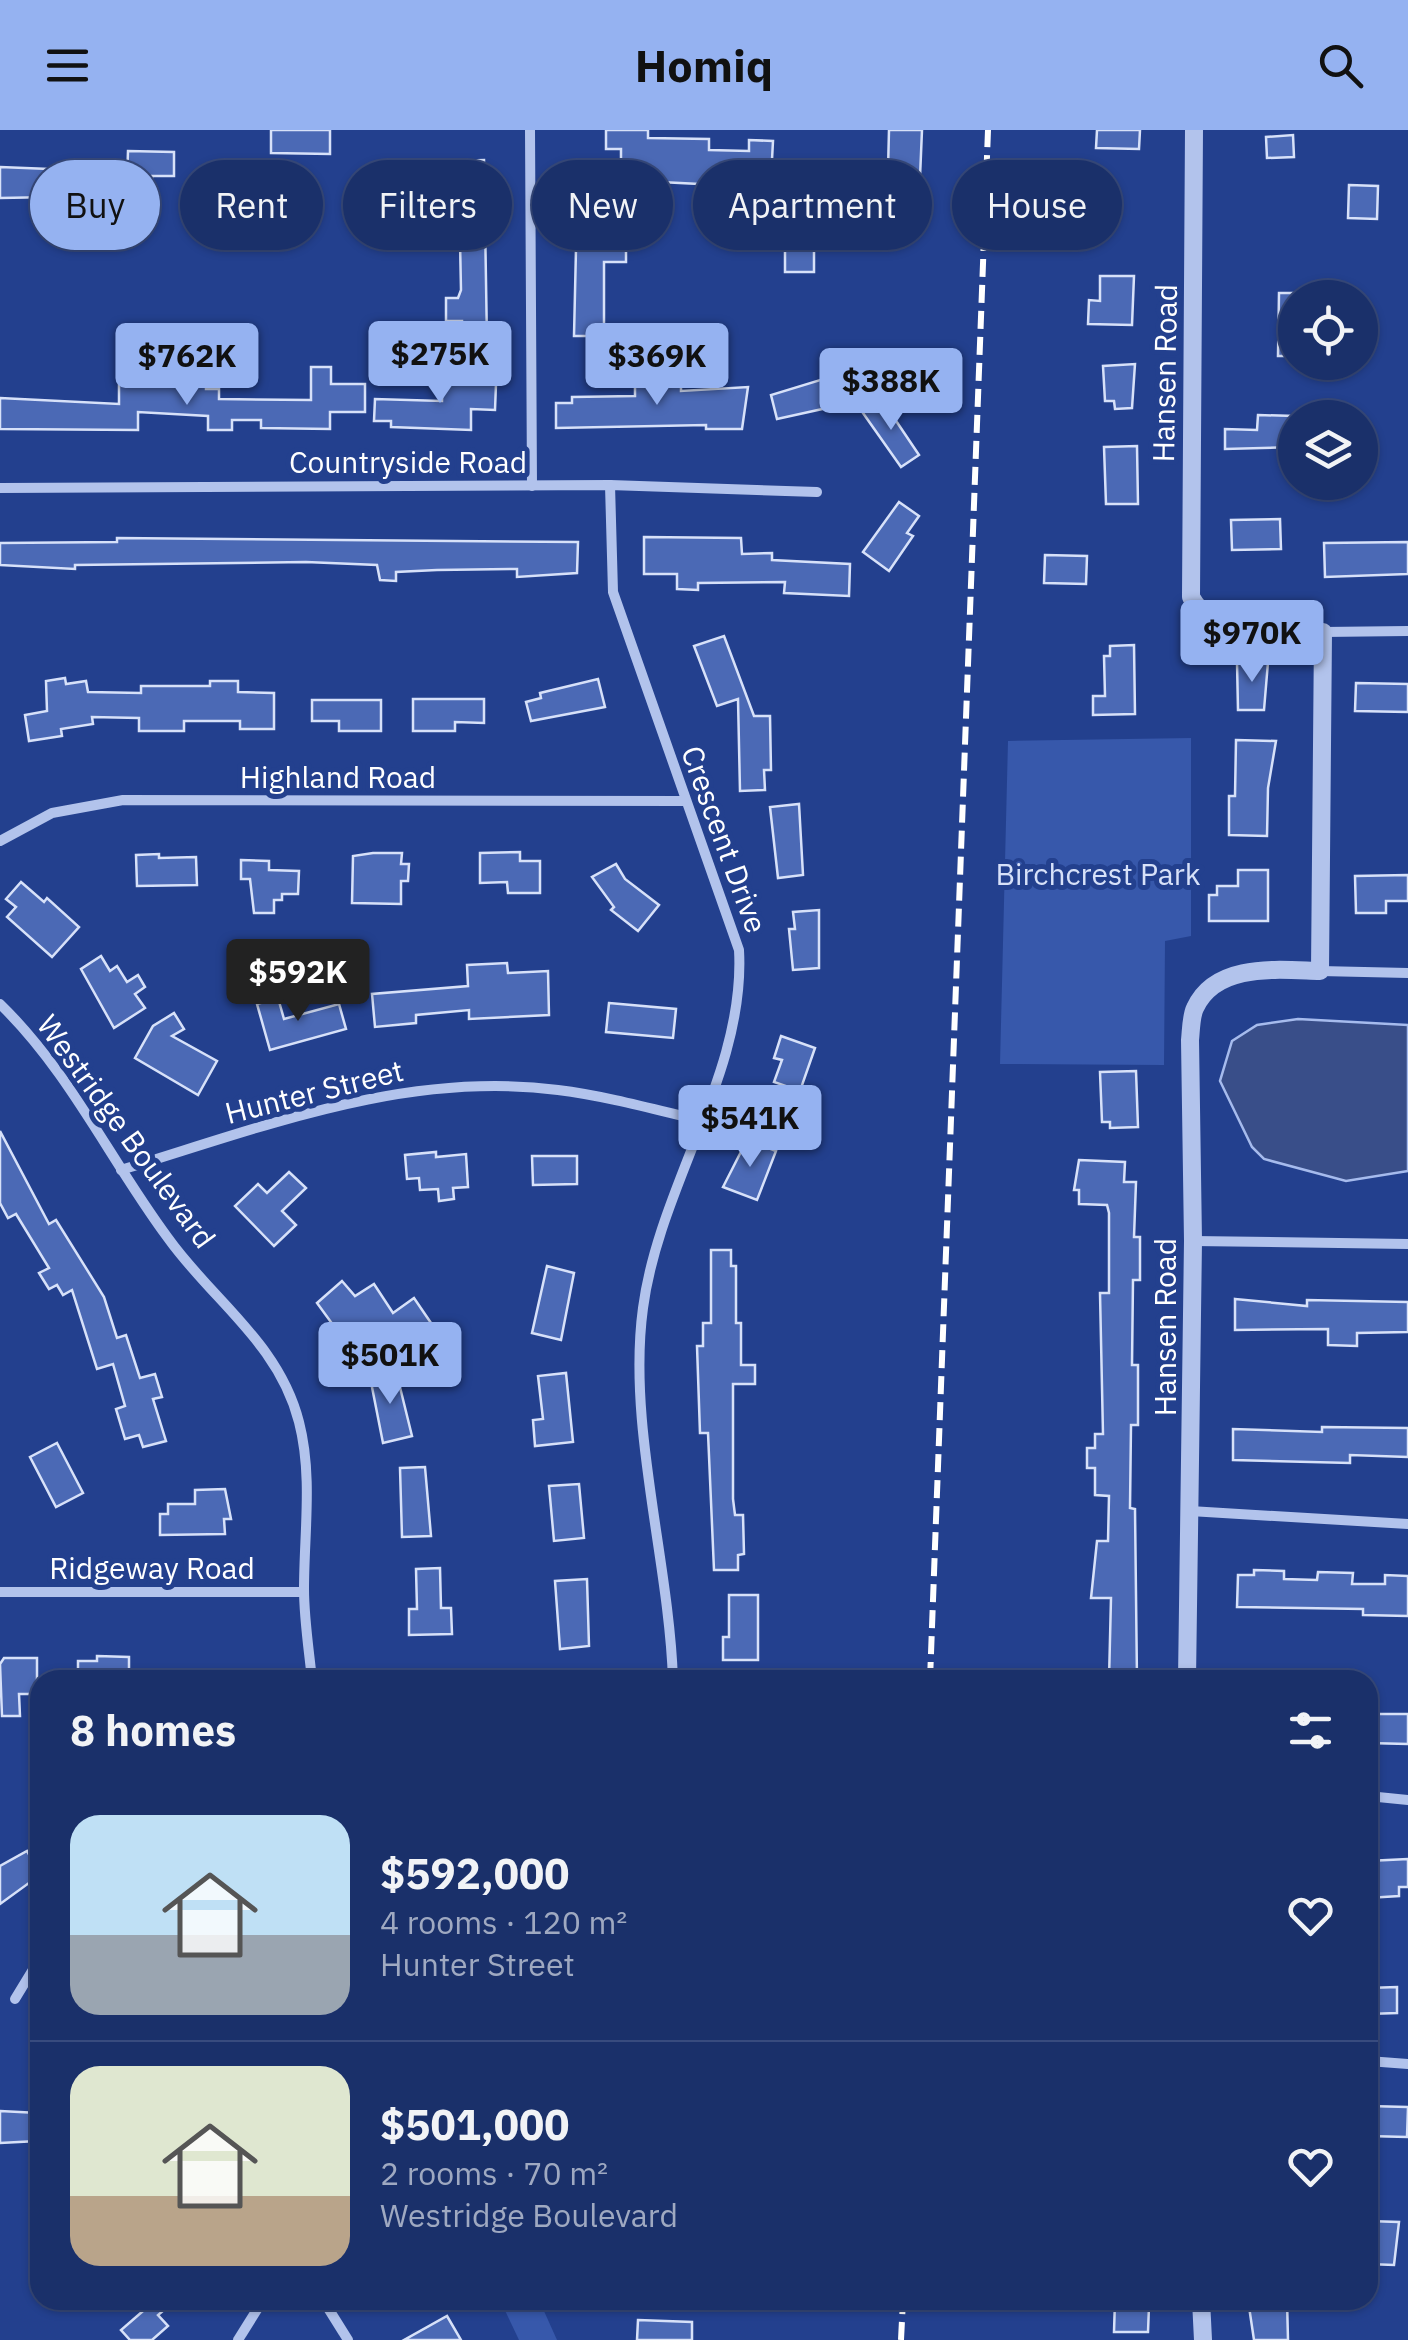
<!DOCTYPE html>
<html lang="en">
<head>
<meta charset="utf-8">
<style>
  :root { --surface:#1a306a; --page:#233870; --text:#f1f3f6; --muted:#9fa9c1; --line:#384b7e; --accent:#95b2f1 }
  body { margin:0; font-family:"IBM Plex Sans",sans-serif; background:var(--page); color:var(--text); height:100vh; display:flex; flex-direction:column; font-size:38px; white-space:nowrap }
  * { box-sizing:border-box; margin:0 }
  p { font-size:32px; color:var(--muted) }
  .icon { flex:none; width:55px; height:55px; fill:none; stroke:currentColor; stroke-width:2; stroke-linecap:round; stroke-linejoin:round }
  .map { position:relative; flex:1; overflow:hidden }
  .drawer { position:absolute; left:30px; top:1540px; width:1348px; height:640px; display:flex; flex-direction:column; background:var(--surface); border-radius:30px; box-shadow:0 2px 8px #0004,0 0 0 2px var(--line) }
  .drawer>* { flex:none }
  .guide { position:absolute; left:30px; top:30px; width:1350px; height:90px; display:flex; gap:20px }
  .tools { position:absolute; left:1278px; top:150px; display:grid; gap:20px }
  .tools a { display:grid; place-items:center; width:100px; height:100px; border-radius:50%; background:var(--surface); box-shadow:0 2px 8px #0004,0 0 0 2px var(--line); font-size:50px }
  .price { position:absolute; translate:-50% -85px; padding:0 22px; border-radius:10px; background:var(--accent); color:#111; font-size:32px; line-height:65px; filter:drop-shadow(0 2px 5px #0008) }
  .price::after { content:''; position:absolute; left:50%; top:60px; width:30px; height:22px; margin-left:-15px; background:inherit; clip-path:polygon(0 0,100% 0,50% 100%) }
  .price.on { background:#222; color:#fff }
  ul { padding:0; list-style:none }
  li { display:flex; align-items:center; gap:30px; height:250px; padding:0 40px }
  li+li { border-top:2px solid var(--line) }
  li span { display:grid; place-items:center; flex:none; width:280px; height:200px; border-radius:30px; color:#555 }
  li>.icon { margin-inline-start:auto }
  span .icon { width:120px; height:120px; fill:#fffc; stroke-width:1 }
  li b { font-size:42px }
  h2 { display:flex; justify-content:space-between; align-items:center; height:120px; padding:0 40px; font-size:42px }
  .pill { padding:0 35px; border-radius:45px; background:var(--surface); box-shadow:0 2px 8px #0004,0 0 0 2px var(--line); font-size:35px; line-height:90px }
  .pill.on { background:var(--accent); color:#111 }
  header { display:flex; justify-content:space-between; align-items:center; height:130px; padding:0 40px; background:var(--accent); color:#111; font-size:45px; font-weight:800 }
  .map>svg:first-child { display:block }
</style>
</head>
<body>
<header><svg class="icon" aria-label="menu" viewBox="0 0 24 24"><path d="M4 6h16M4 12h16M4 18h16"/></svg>Homiq<svg class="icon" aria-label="search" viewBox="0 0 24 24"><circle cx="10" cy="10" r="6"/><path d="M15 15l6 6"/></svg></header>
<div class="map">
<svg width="1408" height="2210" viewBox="0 0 1408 2210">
  <rect width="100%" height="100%" fill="#23408e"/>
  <!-- green -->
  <g fill="#3758ab">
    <polygon points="1191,608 1191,806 1165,811 1164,935 1000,934 1008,611"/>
    <polygon points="500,2170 539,2170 557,2210 519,2210"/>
  </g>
  <!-- water -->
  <polygon fill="#394e89" stroke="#a6bbed" stroke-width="2.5" points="1298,889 1408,895 1408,1041 1346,1051 1264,1029 1252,1017 1220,951 1232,911 1257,895"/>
  <!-- building -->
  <g fill="#4b69b5" stroke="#d7e1f9" stroke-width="2.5">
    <polygon points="271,0 330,0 330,24 271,23"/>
    <polygon points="606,0 648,0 648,8 709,9 709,20 749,21 749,10 773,11 772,30 820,30 828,76 797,77 797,59 621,50 621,19 606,19"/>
    <polygon points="889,0 922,0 919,71 875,69 875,63 866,62 867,39 888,40"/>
    <polygon points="1097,0 1140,0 1139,19 1096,18"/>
    <polygon points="1293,5 1294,27 1267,28 1266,7"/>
    <polygon points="128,21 174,22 174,46 152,46 152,69 113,69 113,75 51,78 52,67 0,68 0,37 99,41 99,51 127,51"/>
    <polygon points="484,30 487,212 462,213 462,191 446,191 446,168 458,168 461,160 459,62 453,62 453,31"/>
    <polygon points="1349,55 1378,56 1377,89 1348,88"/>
    <polygon points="626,86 626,132 604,132 604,206 574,206 576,119 593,119 592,87"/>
    <rect x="785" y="112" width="29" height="30"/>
    <polygon points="1100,146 1134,146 1132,195 1088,194 1089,170 1100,171"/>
    <polygon points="1279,163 1295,163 1295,226 1278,226"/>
    <polygon points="1135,234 1132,278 1115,279 1114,271 1105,271 1103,236"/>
    <polygon points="311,237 331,237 331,254 365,254 365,282 330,282 330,299 261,298 261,290 232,290 232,300 208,300 208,286 138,282 138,300 0,299 0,268 119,274 119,254 206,253 206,259 219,259 219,269 311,270"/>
    <polygon points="443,239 460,239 460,254 496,254 495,280 471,279 471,300 391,297 391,291 374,291 375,269 442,271"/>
    <polygon points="830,247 836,276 777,289 771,265"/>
    <polygon points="635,249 681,249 681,261 748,257 742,299 706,299 706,295 556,298 556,273 572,273 572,267 635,266"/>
    <polygon points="882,270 919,325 901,337 863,283"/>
    <polygon points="1258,285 1295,286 1295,317 1225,319 1225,299 1257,300"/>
    <polygon points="1137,316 1138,374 1106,374 1104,317"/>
    <polygon points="899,372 919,386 907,403 913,406 889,441 863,422"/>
    <polygon points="1280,389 1281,419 1232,420 1231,390"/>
    <polygon points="644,407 741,408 742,424 772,423 772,430 850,434 849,466 784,463 785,452 698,453 698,460 677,459 677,444 644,444"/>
    <polygon points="117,408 578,412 577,443 517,447 517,439 437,440 396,442 396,451 380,450 377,435 306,432 75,435 75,439 0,435 0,413 117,412"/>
    <polygon points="1408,412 1408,444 1325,447 1324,413"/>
    <polygon points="1045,425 1087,426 1086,454 1044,453"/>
    <polygon points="724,506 754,586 770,586 771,640 764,640 765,660 740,661 738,569 717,576 694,516"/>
    <polygon points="1134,515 1135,584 1093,585 1093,566 1105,566 1104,526 1110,526 1110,516"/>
    <polygon points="1237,532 1268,532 1264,580 1238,580"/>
    <polygon points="65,548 66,554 86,551 88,562 141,563 141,556 210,556 210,551 238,551 238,562 274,563 274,599 240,599 240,591 184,591 184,601 139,601 139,588 92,587 93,594 61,599 62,606 29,611 25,585 47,581 46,551"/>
    <polygon points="598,549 605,577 531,591 526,572 541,568 540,563"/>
    <polygon points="1356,553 1408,554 1408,582 1355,581"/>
    <polygon points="413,569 484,569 484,593 455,592 455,601 413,601"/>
    <polygon points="312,570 381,570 381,601 339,601 339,591 312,591"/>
    <polygon points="1236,610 1276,611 1268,658 1267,706 1229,705 1229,666 1235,666"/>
    <polygon points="799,674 803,745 778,748 770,677"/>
    <polygon points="520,722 520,731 540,731 540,763 508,763 507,752 480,753 480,723"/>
    <polygon points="373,723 402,723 401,734 409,734 408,751 401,751 401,774 352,773 353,726"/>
    <polygon points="159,724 159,728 196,727 197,755 137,756 136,725"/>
    <polygon points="241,730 269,731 269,740 299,741 298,764 282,764 282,770 274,770 274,783 254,783 250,749 241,749"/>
    <polygon points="616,734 625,749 659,775 638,801 611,780 614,777 592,747"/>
    <polygon points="1238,740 1268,740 1268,791 1209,791 1209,765 1217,765 1217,756 1238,756"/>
    <polygon points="1408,745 1408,771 1386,771 1386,783 1356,783 1355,746"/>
    <polygon points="21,752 44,772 47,768 79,797 52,827 7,787 16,777 6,769"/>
    <polygon points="819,780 819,838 793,840 789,799 795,799 793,782"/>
    <polygon points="101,826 110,841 117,836 127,852 138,845 145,857 135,864 145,878 114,898 81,839"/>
    <polygon points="507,833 508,843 548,841 549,885 469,889 469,880 416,885 416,893 375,897 372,864 468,856 467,835"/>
    <polygon points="278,868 284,889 339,874 346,899 270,920 257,874"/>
    <polygon points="609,873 676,879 673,908 606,902"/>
    <polygon points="174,883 184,899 172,906 217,931 198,965 135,928 153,896"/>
    <polygon points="781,906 815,918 800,961 774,952 782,930 774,928"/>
    <polygon points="1136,941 1138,997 1110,998 1110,992 1102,992 1100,942"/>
    <polygon points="0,1001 49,1094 56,1090 104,1167 117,1208 126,1205 140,1248 155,1244 162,1267 153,1269 166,1311 143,1317 139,1305 125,1309 116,1279 125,1276 113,1234 97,1239 72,1160 63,1165 57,1155 49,1159 39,1143 49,1138 16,1084 8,1088 0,1073"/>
    <polygon points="747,1010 776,1021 757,1070 723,1057"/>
    <polygon points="436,1022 436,1027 466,1024 468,1057 453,1058 454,1069 439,1071 438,1059 420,1060 419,1048 407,1049 405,1025"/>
    <polygon points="532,1026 577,1026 577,1054 533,1055"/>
    <polygon points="1079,1030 1125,1032 1124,1052 1136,1052 1134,1107 1140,1107 1140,1150 1133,1150 1132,1235 1138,1235 1138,1295 1131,1295 1130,1378 1135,1379 1137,1550 1109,1550 1111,1468 1091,1468 1097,1411 1108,1411 1109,1366 1095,1365 1095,1338 1087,1338 1087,1318 1095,1318 1095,1304 1103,1304 1100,1163 1109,1163 1109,1083 1107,1075 1079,1074 1079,1060 1074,1060"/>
    <polygon points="289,1042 306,1058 282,1081 296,1095 274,1116 235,1076 258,1054 267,1063"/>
    <polygon points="711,1120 731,1120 731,1136 736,1136 736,1193 741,1193 741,1235 755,1235 755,1254 733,1254 733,1369 735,1385 743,1385 744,1424 738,1425 738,1440 714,1440 708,1303 700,1303 697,1216 703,1216 703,1193 711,1193"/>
    <polygon points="547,1136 574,1143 561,1210 532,1203"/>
    <polygon points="342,1151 355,1166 374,1154 393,1183 414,1168 431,1193 383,1225 375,1212 355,1225 317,1173"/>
    <polygon points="1235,1169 1307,1176 1307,1170 1408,1172 1408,1202 1357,1203 1357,1216 1328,1215 1328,1199 1235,1200"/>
    <polygon points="396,1241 412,1306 383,1313 370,1247"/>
    <polygon points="566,1243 573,1312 535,1316 533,1290 543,1289 538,1246"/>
    <polygon points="1322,1297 1408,1298 1408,1327 1350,1325 1350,1333 1233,1330 1233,1299 1322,1302"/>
    <polygon points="57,1313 83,1363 56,1377 30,1327"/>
    <polygon points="425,1337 431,1406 402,1407 400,1338"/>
    <polygon points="579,1354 584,1408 554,1411 549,1356"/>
    <polygon points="225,1359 231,1389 224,1389 225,1404 160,1405 160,1384 168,1384 168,1374 195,1374 195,1360"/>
    <polygon points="440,1438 441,1478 451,1478 452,1504 409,1505 409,1479 417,1479 416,1439"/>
    <polygon points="1254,1440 1284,1441 1284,1449 1317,1450 1318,1442 1353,1443 1352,1454 1385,1454 1385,1445 1408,1446 1408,1486 1363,1485 1363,1479 1237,1477 1238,1445 1254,1445"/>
    <polygon points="587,1449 589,1516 560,1519 555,1451"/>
    <polygon points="729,1465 758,1465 758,1530 723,1530 723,1507 729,1507"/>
    <polygon points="97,1526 129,1527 129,1550 78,1550 78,1531 97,1531"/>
    <polygon points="4,1528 37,1528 37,1564 19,1564 20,1586 2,1586 0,1534"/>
    <polygon points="1368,1584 1408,1584 1408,1614 1368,1613"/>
    <polygon points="27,1721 40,1745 0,1774 0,1736"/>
    <polygon points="1408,1729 1408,1757 1399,1757 1399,1766 1368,1768 1368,1731"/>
    <polygon points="1397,1857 1397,1883 1368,1884 1368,1858"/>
    <polygon points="1368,1976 1408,1977 1407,2007 1368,2006"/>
    <polygon points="0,1981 38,1983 37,2011 0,2013"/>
    <polygon points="1368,2091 1399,2092 1394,2135 1368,2134"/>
    <polygon points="134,2170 176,2170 158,2185 168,2196 152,2210 130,2210 121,2200 143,2181"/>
    <polygon points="1115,2170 1142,2170 1141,2176 1149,2176 1148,2202 1114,2202"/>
    <polygon points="1248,2170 1287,2170 1288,2210 1254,2210"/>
    <polygon points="447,2186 461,2210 404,2210"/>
    <polygon points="638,2190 692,2192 692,2210 637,2210"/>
  </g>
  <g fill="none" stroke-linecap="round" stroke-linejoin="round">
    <!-- minor -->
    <g stroke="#b2c3ec" stroke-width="10">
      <polyline points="530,0 532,356"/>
      <path d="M610 355 613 462 739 820C746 942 659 1056 643 1178 627 1295 669 1430 673 1550"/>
      <polyline points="0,358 610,355 817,362"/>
      <polyline points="1323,502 1408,501"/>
      <polyline points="0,711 52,683 123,670 684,671"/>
      <polyline points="1320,841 1408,843"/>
      <path d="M0 874C70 942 110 1030 168 1108 213 1171 279 1213 299 1292 313 1346 304 1404 304 1459 304 1489 309 1520 312 1550"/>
      <path d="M121 1040C263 997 407 940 558 960 606 966 653 979 699 990"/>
      <polyline points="1193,1111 1408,1114"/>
      <polyline points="1190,1381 1408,1394"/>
      <polyline points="0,1462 304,1462"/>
      <polyline points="1368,1666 1408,1670"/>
      <polyline points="15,1869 40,1828"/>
      <polyline points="1368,1931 1408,1934"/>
      <polyline points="323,2170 348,2210"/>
      <polyline points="238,2210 263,2170"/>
    </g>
    <!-- tertiary -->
    <g stroke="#b2c3ec" stroke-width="18">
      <path d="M1187 1550 1193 1111 1190 910C1191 901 1191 886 1195 878 1216 832 1279 840 1320 841L1323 502C1275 502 1218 514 1191 467L1194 0"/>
      <polyline points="1201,2170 1203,2210"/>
    </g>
    <!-- rail -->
    <g stroke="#fff" stroke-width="6" stroke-dasharray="18 8" stroke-linecap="butt">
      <polyline points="930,1550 988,0"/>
      <polyline points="901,2210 903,2170"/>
    </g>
  </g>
  <g text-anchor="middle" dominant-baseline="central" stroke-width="10" stroke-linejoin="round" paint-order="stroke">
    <!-- street labels -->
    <g font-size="30" fill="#fff" stroke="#23408e">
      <text transform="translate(1164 243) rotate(-89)">Hansen Road</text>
      <text x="408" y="331">Countryside Road</text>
      <text x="338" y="646">Highland Road</text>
      <text transform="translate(725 709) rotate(70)">Crescent Drive</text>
      <text transform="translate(314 961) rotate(-14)">Hunter Street</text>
      <text transform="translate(127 1001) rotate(54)">Westridge Boulevard</text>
      <text transform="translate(1164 1197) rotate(-90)">Hansen Road</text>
      <text x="152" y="1437">Ridgeway Road</text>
    </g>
    <!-- park labels -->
    <g font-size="30" fill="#d7e1f9" stroke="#23408e">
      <text x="1098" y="743">Birchcrest Park</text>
    </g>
  </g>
</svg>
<div class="tools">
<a><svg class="icon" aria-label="locate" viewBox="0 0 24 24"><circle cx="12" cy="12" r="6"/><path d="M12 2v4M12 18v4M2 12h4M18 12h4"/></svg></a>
<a><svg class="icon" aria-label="layers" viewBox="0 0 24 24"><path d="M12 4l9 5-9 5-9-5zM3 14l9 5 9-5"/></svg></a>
</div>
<b class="price" style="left:440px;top:276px">$275K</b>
<b class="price" style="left:187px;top:278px">$762K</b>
<b class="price" style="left:657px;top:278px">$369K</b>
<b class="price" style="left:891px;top:303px">$388K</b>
<b class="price" style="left:1252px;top:555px">$970K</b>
<b class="price on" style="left:298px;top:894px">$592K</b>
<b class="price" style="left:750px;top:1040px">$541K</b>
<b class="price" style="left:390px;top:1277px">$501K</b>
<div class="guide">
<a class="pill on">Buy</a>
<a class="pill">Rent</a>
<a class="pill">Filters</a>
<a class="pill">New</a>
<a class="pill">Apartment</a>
<a class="pill">House</a>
</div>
<section class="drawer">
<h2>8 homes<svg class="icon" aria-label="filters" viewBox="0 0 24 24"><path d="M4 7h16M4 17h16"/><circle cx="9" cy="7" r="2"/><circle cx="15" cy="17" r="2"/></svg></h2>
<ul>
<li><span style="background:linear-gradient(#bfe0f5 60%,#9aa5b1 0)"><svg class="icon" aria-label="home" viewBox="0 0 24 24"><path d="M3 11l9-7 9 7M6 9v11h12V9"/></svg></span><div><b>$592,000</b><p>4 rooms · 120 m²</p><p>Hunter Street</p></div><svg class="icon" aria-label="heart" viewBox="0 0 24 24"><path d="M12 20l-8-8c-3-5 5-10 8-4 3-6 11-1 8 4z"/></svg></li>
<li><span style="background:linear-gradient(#dfe7d0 65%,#b9a48a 0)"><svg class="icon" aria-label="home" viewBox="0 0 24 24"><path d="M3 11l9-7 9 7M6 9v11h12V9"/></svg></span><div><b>$501,000</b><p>2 rooms · 70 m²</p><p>Westridge Boulevard</p></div><svg class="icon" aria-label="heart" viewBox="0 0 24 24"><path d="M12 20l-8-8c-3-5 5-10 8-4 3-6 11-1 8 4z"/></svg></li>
</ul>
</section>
</div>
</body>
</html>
